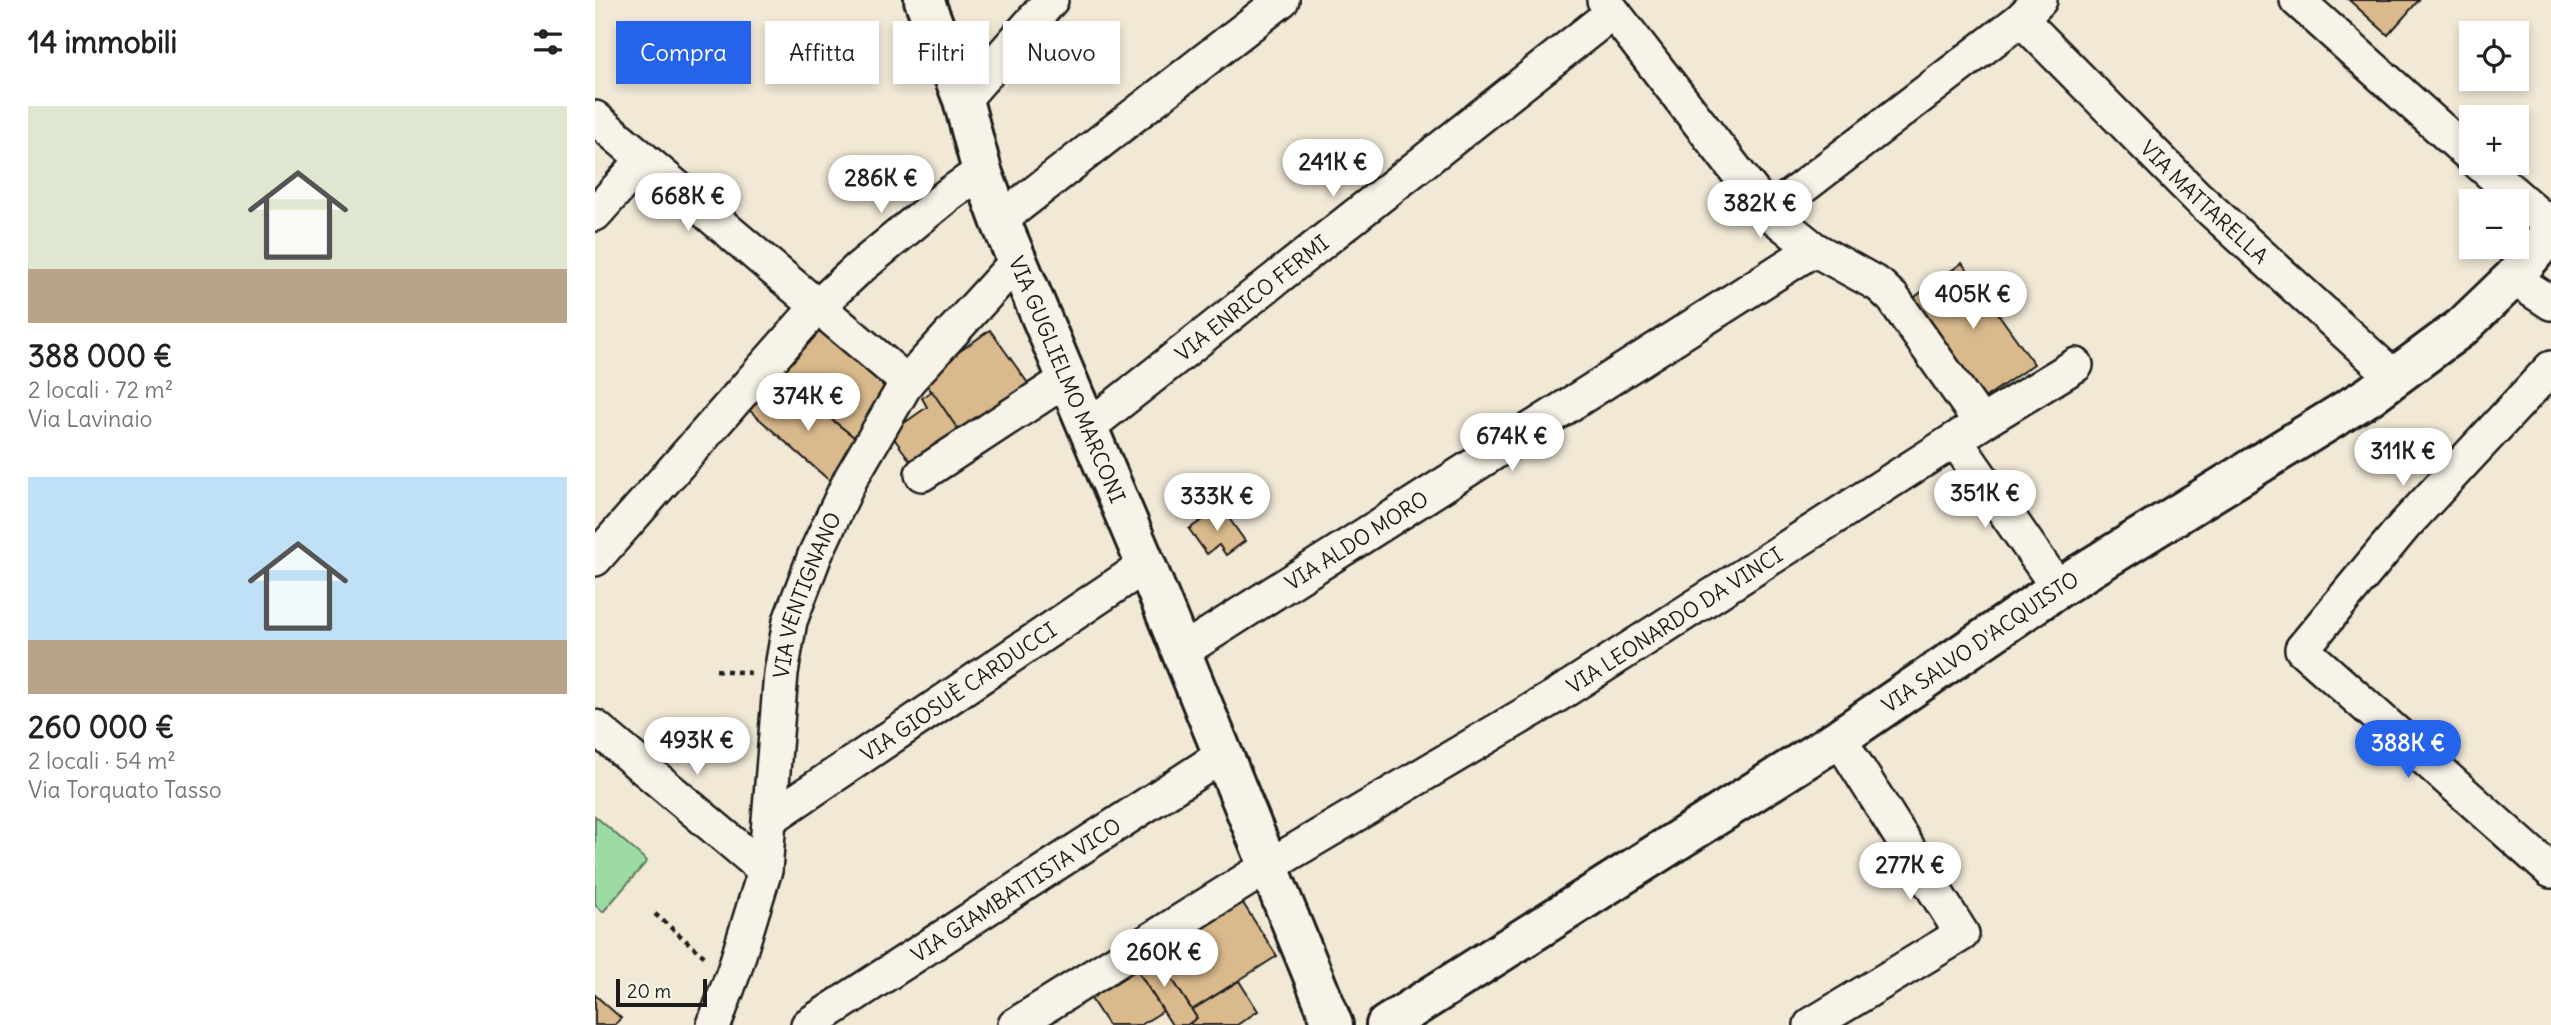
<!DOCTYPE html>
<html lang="it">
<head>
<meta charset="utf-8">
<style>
  :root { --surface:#fff; --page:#f6f6f6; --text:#222; --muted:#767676; --accent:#2563eb }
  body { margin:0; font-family:Delius,sans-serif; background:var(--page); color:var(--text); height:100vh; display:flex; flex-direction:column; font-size:26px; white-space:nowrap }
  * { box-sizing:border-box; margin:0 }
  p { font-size:23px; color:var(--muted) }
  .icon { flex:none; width:38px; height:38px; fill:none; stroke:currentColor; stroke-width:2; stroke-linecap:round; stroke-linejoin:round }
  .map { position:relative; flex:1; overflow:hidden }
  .details { display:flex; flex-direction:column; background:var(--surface); width:595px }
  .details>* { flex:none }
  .banner { position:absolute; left:21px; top:21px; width:665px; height:63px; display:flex; gap:14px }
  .fabs { position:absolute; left:1864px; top:21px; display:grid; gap:14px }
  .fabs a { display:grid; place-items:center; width:70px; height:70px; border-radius:0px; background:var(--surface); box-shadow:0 4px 10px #0003; font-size:35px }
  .scale { position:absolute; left:21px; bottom:18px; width:91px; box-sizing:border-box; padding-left:7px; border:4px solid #1c1c1c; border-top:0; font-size:19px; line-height:24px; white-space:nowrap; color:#1c1c1c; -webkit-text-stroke:5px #f7f3e8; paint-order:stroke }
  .price { position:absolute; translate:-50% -60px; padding:0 16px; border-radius:24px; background:#fff; color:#222; font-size:23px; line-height:46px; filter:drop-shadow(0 2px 4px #0008) }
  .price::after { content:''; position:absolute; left:50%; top:42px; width:21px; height:16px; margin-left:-10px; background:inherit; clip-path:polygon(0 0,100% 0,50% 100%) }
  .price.on { background:var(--accent); color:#fff }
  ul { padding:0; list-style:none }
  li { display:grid; align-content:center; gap:14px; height:371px; padding:0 28px }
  li span { display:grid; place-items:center; height:217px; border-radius:0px; color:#555 }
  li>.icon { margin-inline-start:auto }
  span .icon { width:126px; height:126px; fill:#fffc; stroke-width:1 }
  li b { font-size:30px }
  h2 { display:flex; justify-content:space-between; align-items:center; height:84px; padding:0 28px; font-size:30px }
  .tag { padding:0 24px; border-radius:0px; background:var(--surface); box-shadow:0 4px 10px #0003; font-size:24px; line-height:63px }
  .tag.on { background:var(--accent); color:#fff }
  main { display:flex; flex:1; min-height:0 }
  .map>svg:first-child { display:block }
</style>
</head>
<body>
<main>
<section class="details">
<h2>14 immobili<svg class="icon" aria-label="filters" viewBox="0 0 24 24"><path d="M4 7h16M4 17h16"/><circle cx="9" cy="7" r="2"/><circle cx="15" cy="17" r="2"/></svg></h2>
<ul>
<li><span style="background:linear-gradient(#dfe7d0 75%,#b9a48a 0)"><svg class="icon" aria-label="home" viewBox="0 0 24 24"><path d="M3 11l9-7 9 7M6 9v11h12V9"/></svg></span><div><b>388 000 €</b><p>2 locali · 72 m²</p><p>Via Lavinaio</p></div></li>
<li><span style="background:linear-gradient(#bfe0f5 75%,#b9a48a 0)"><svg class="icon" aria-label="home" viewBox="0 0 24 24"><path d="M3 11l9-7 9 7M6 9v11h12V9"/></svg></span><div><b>260 000 €</b><p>2 locali · 54 m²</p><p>Via Torquato Tasso</p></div></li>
</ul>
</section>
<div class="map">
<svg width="1956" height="1025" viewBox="0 0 1956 1025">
  <rect width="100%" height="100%" fill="#f1e8d6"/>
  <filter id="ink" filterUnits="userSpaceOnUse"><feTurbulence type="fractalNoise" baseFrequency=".0143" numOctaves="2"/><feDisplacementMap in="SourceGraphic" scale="14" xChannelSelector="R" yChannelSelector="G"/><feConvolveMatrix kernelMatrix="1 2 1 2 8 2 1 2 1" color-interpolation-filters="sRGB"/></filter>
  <g filter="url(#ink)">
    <!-- green -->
    <polygon fill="#9cdba4" stroke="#5c7c60" stroke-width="2" points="0,816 52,861 8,912 0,905"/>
    <!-- building -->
    <g fill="#daba8d" stroke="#1c1c1c" stroke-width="2">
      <polygon points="1754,0 1824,0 1793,35"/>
      <polygon points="1367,263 1439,364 1388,399 1317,299"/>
      <polygon points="224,329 298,394 264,441 213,401 202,397 193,402 174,387"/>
      <polygon points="395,330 435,386 366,434 327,378"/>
      <polygon points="174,387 193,402 202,397 213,401 264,441 243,488 154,410"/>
      <polygon points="337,391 366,434 319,466 295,433 332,407 327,398"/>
      <polygon points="626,507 650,541 631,555 624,545 612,554 594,529"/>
      <polygon points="642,894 682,956 597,1010 558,949"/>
      <polygon points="558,949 602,1018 592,1025 577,1025 537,962"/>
      <polygon points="537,962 568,1011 546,1025 513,1025 491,991"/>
      <polygon points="644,981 663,1011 642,1025 597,1025 595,1023 602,1018 597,1010"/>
      <polygon points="0,995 26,1018 20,1025 0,1025"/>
    </g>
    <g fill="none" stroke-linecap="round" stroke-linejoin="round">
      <!-- minor casing -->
      <g stroke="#1c1c1c" stroke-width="38">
        <g id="minor">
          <polyline points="1009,0 1174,213 1219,249 1284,285 1298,298 1386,423"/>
          <polyline points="1702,0 1876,156"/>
          <path id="s1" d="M1426 19 1602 197 1799 377"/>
          <polyline points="368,100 456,0"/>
          <polyline points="0,118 312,382"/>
          <polyline points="1884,163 1956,226"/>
          <polyline points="1174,213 1426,19 1445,0"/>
          <polyline points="0,214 48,160"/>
          <polyline points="405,220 687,0"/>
          <polyline points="1918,278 1956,303"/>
          <polyline points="1956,368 1809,526 1707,649 1956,871"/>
          <path id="s2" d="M492 428 1018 12"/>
          <polyline points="1360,440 1463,588"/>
          <polyline points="327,474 472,379"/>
          <polyline points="0,559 222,307 263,269 353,195 387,171"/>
          <path id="s3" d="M586 652 1219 249"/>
          <polyline points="0,727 170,870"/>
          <path id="s4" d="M176 818 551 565"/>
          <path id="s5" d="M119 1025 139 971 170 870 186 673 195 621 220 555 256 478 312 382 423 260"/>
          <path id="s6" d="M213 1025 628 755"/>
          <path id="s7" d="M420 1025 672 867 961 696 1386 423 1481 365"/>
          <polyline points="1216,1025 1367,934 1244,738"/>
        </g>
      </g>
      <!-- tertiary casing -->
      <g stroke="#1c1c1c" stroke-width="44">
        <g id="tertiary">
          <path id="s8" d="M329 0 368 100 387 171 405 220 551 565 738 1025"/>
        </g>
      </g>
      <!-- secondary casing -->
      <g stroke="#1c1c1c" stroke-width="44">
        <g id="secondary">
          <path id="s9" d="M791 1025 1244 738 1463 588 1774 396 1867 327 1918 278 1956 232"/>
        </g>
      </g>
      <!-- path -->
      <g stroke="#1c1c1c" stroke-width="4.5" stroke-dasharray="5 5" stroke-linecap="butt">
        <polyline points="121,670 157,673"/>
        <polyline points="60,914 110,957"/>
      </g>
      <!-- minor -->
      <use href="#minor" stroke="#f7f3e8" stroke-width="33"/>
      <!-- tertiary -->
      <use href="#tertiary" stroke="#f7f3e8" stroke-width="38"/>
      <!-- secondary -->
      <use href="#secondary" stroke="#f7f3e8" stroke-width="38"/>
    </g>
  </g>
  <g text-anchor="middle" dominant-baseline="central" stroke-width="6" stroke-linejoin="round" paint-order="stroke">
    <!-- street labels -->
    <g font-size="21" fill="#1c1c1c" stroke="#f7f3e8">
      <text stroke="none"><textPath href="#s1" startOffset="259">VIA MATTARELLA</textPath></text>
      <text stroke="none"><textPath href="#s2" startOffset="210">VIA ENRICO FERMI</textPath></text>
      <text stroke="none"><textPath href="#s8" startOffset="406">VIA GUGLIELMO MARCONI</textPath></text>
      <text stroke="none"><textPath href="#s3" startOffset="208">VIA ALDO MORO</textPath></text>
      <text stroke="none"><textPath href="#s5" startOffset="443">VIA VENTIGNANO</textPath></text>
      <text stroke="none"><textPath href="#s7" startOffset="774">VIA LEONARDO DA VINCI</textPath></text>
      <text stroke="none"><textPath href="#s9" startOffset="707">VIA SALVO D'ACQUISTO</textPath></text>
      <text stroke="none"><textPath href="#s4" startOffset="226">VIA GIOSUÈ CARDUCCI</textPath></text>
      <text stroke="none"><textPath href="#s6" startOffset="248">VIA GIAMBATTISTA VICO</textPath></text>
    </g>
  </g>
</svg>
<div class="fabs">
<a><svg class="icon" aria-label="locate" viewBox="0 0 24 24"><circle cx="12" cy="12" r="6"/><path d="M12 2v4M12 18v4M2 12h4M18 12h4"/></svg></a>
<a>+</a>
<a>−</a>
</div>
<div class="scale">20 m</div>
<b class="price" style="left:738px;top:199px">241K €</b>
<b class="price" style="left:286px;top:215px">286K €</b>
<b class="price" style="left:93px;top:233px">668K €</b>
<b class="price" style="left:1165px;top:240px">382K €</b>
<b class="price" style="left:1378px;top:331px">405K €</b>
<b class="price" style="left:213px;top:433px">374K €</b>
<b class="price" style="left:917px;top:473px">674K €</b>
<b class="price" style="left:1808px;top:488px">311K €</b>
<b class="price" style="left:1390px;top:530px">351K €</b>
<b class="price" style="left:622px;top:533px">333K €</b>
<b class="price" style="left:102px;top:777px">493K €</b>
<b class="price on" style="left:1813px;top:780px">388K €</b>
<b class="price" style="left:1315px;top:902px">277K €</b>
<b class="price" style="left:569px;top:989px">260K €</b>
<div class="banner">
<a class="tag on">Compra</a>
<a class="tag">Affitta</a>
<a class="tag">Filtri</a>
<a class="tag">Nuovo</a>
</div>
</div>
</main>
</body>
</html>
